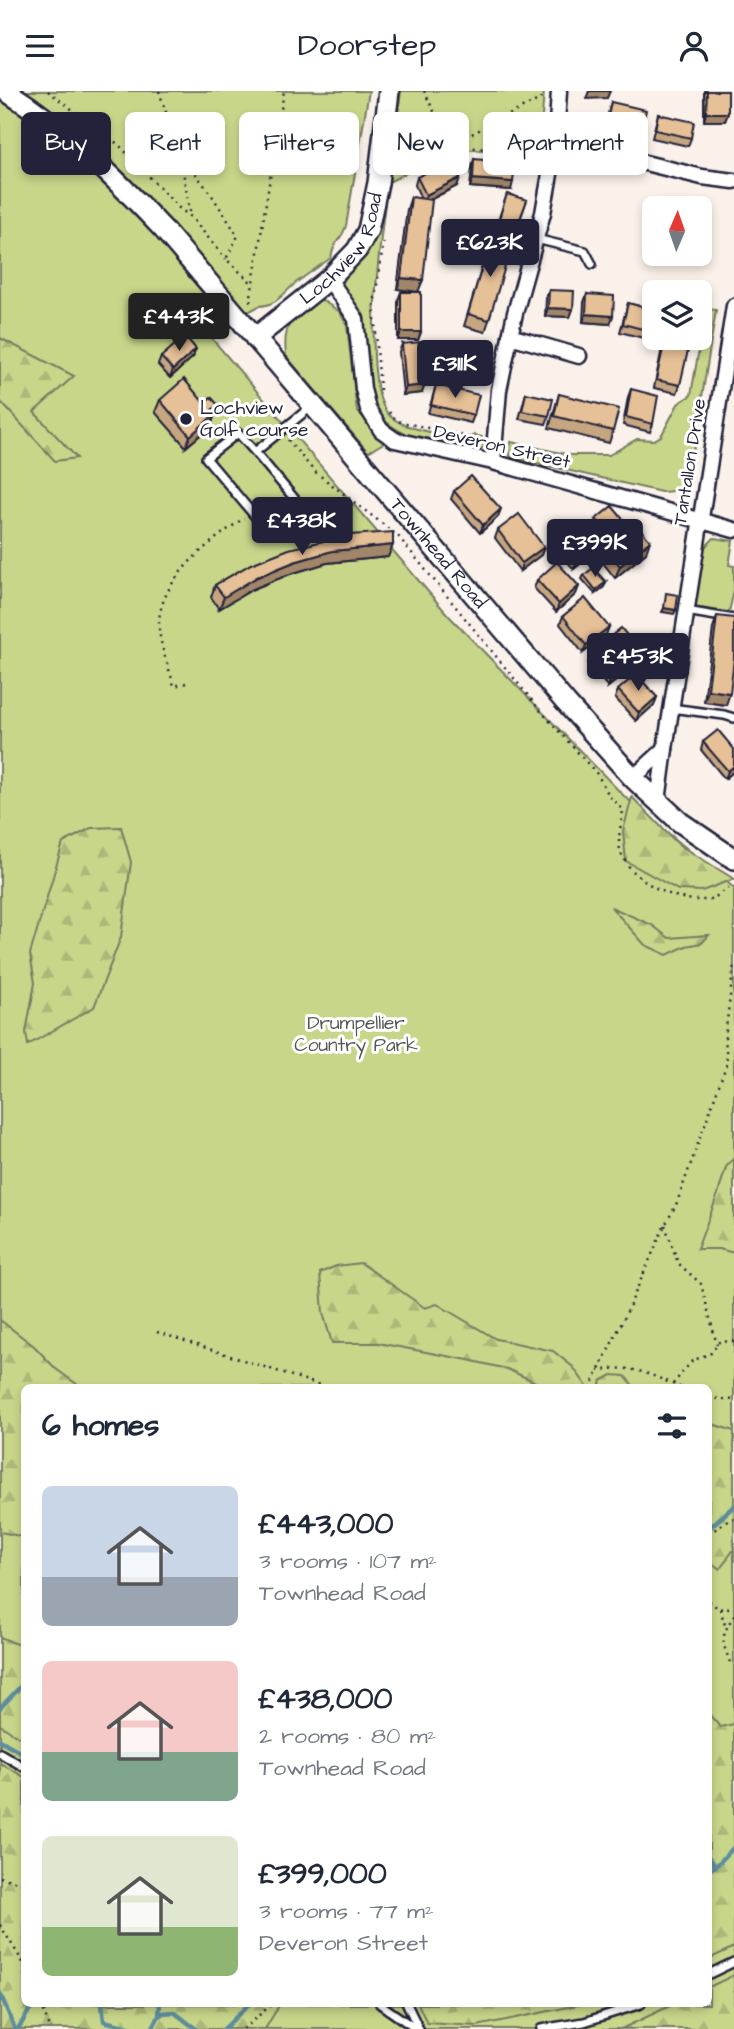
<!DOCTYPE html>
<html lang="en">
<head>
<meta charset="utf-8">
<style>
  :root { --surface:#fff; --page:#f6f6f7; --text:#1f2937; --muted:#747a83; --accent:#22223b }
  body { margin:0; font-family:"Architects Daughter",sans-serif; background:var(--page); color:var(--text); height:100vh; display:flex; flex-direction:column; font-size:26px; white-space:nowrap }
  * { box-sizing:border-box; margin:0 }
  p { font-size:23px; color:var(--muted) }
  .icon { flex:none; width:38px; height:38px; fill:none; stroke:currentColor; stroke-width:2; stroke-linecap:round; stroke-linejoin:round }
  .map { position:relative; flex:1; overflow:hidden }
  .drawer { position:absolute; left:21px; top:1293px; width:691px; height:623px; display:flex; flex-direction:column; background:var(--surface); border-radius:10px; box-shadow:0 4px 10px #0003 }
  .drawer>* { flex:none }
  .banner { position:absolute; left:21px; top:21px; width:693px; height:63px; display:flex; gap:14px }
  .needle { width:46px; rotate:2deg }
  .controls { position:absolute; left:642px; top:105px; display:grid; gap:14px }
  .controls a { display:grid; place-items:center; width:70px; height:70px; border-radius:10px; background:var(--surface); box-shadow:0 4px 10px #0003; font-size:35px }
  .price { position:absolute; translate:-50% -60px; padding:0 16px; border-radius:7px; background:var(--accent); color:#fff; font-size:23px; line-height:46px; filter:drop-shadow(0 2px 4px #0008) }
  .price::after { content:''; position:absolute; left:50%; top:42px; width:21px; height:16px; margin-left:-10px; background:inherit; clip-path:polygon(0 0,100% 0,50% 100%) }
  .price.on { background:#222; color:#fff }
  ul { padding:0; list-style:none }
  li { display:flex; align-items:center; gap:21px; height:175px; padding:0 21px }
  li span { display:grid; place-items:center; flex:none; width:196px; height:140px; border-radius:10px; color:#555 }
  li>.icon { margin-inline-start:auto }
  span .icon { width:84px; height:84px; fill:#fffc; stroke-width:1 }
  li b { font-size:30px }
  h2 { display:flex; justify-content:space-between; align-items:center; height:84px; padding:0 21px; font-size:30px }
  .chip { padding:0 24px; border-radius:10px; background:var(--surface); box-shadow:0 4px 10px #0003; font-size:24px; line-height:63px }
  .chip.on { background:var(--accent); color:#fff }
  header { display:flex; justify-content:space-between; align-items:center; height:91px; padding:0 21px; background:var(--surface); font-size:32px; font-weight:600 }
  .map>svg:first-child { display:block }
</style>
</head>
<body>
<header><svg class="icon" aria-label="menu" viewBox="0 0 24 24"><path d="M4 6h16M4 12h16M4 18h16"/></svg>Doorstep<svg class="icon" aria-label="person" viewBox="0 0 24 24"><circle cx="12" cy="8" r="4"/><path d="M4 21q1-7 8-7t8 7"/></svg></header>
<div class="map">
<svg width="734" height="1938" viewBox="0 0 734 1938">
  <defs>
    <pattern id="forest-firs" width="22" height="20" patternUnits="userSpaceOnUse" patternTransform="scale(1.75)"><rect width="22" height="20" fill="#c8d68a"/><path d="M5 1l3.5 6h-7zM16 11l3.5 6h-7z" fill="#acb778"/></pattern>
  </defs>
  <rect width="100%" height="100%" fill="#faf2ea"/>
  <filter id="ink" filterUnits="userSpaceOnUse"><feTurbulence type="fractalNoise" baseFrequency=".0143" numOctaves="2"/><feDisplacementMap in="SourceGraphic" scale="14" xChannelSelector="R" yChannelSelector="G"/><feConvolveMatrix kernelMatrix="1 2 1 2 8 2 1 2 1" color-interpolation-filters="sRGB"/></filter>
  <g filter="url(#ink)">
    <!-- green -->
    <g fill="#c8d68a" stroke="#757c62" stroke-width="2" fill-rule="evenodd">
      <path d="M0 0H369L346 135C341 151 334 148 331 167 319 175 308 183 297 191 284 201 277 215 259 215L208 243 448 524 624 705 734 797V1938H0ZM24 1297H709V1913H24Z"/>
      <polygon points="401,0 544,0 539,62 452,58 389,91"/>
      <path d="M387 96C382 140 358 295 390 325 406 340 445 343 467 348L474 344 482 346 484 356 476 361C439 353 392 349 372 314L342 194Z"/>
      <path d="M317 206 340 221 347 235 357 320 387 350 368 361 286 265C282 231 293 227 317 206Z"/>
      <path d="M700 217 716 219 689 387C681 398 675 401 661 401L510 366 511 351 570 364H609L637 348 654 349 661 345 678 313 691 304 701 246Z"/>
      <polygon points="714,447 733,450 729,474 734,475 734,500 729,521 693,516 701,460"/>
    </g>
    <!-- forest -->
    <g fill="url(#forest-firs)" stroke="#757c62" stroke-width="2">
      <polygon points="0,247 74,285 34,321 77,367 55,370 0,310"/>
      <polygon points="632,706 678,753 734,788 702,800 678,799 626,770 623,740"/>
      <polygon points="121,736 131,771 121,846 94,916 28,954 26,941 35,892 30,863 63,752 91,737"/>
      <polygon points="611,816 652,834 669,847 709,844 702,852 686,855 667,864 645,854"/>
      <polygon points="734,1067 734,1162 719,1158 697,1158 718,1103 726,1076"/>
      <polygon points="361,1172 425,1217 437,1213 496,1248 553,1260 573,1276 588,1297 548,1297 507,1278 468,1269 378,1252 332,1252 323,1222 320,1182 336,1175"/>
      <polygon points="0,1229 34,1255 56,1278 82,1297 24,1297 24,1446 0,1441"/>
      <polygon points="612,1284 625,1285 635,1297 599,1297 601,1290"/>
      <polygon points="709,1332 734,1340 734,1458 720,1478 709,1470"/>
      <polygon points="0,1546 24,1556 24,1649 0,1634"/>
      <polygon points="709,1623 720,1636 734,1633 734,1856 709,1868"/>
      <polygon points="0,1672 24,1686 24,1913 280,1913 265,1938 0,1938"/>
      <polygon points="734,1884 734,1938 621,1938 674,1913 709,1913 709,1896"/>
      <polygon points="418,1913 583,1913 477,1935 427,1932"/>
    </g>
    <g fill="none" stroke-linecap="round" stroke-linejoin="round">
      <!-- stream -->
      <g stroke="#5d8d9d" stroke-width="4.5">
        <polyline points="709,1437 734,1415"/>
        <polyline points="0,1617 24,1592"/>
        <polyline points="0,1649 24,1663"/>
        <polyline points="709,1767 716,1775"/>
        <polyline points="709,1779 716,1775 734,1756"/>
        <polyline points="0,1902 15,1938"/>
        <polyline points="102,1913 104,1930 136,1938"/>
        <polyline points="159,1925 160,1913"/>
        <polyline points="18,1938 30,1918"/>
        <polyline points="152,1938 159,1925 163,1922 174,1921 196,1938"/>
        <polyline points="224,1938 249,1913"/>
      </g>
      <!-- lane casing -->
      <g stroke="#22223b" stroke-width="12">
        <g id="lane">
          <polyline points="536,148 585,160 592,173"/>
          <polyline points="255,361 238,342 206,367 264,436 310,426 255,361 312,315"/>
          <polyline points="686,520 734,528"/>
          <polyline points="671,617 724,624 734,627"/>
          <polyline points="0,1662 24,1676"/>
          <polyline points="709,1883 734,1871"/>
          <polyline points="380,1913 416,1938"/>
          <polyline points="407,1913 419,1938"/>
          <polyline points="541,1938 584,1931 641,1913"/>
        </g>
      </g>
      <!-- street casing -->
      <g stroke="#22223b" stroke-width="19">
        <g id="street">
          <polyline points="556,50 702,86 734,90"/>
          <polyline points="329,188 356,228 363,298 368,318 381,339 395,349 493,371 734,439"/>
          <polyline points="510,245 579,265"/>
          <polyline points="493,371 499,299 515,222 543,122 556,50 559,0"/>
          <polyline points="633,687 665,658 734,215"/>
          <polyline points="658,710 665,658"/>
        </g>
      </g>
      <!-- secondary casing -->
      <g stroke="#22223b" stroke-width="24">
        <g id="secondary">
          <path id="s1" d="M6 0C66 38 115 87 164 139L566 612 633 687 680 731 734 768"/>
          <path id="s2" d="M255 247 329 188 357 159 368 139 378 92 389 0"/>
        </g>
      </g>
      <!-- path -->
      <g stroke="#22223b" stroke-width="2.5" stroke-dasharray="2 5" stroke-linecap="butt">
        <polyline points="48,0 119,54 180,118 191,126 226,168"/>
        <polyline points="159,0 179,61 211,103 238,145 226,168 254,194"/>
        <polyline points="424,0 451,55 540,62"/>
        <polyline points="180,64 191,126"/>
        <polyline points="397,81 544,6"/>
        <polyline points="250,211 284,0"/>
        <polyline points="380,299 374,214 384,149"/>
        <polyline points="389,321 397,330 481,349"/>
        <path d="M288 349 314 380 398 445 539 618 597 683 610 706 623 719C622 731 617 747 620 758 627 789 680 815 710 808 719 806 725 797 734 795"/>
        <path d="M186 592 174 595C169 576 158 551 159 531 161 486 211 450 244 427"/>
        <polyline points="665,1134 678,1172 701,1193 717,1254"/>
        <polyline points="157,1241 329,1297"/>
        <path d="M598 1280C632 1272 650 1284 682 1297"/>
        <polyline points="673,1293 692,1270 711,1262 719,1251 734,1250"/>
        <polyline points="590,1297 626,1223 664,1136 676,1114 727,972 725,946 734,873"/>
        <polyline points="709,1307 734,1309"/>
        <polyline points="709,1443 723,1432 734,1427"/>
        <polyline points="709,1510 719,1518 734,1516"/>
        <polyline points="720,1518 726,1537"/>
        <path d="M734 1524C722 1544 720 1549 730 1570L734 1571"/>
        <polyline points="0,1786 24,1793"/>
        <polyline points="0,1834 24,1873"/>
        <polyline points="42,1913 49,1938"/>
        <polyline points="243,1938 272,1913"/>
      </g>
      <!-- lane -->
      <use href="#lane" stroke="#fff" stroke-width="7"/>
      <!-- street -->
      <use href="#street" stroke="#fff" stroke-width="14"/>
      <!-- secondary -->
      <use href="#secondary" stroke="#fff" stroke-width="19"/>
    </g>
    <!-- wall -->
    <g fill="#c6a581" stroke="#22223b" stroke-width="2">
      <polygon points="704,0 728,0 728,22 725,30 704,30"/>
      <polygon points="611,11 642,37 639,45 604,38"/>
      <polygon points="658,23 691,47 688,55 652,47"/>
      <polygon points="474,68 511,99 470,96 472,76"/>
      <polygon points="417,86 460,87 457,95 430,109 418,201 421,241 418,249 398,249 398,209 401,201 418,201 397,198 407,118 411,106 421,108 415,94"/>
      <polygon points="507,103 527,109 512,152 493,145"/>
      <polygon points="491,146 489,229 485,241 464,235"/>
      <polygon points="549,199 573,218 570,226 545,225 546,207"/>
      <polygon points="587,203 610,233 583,231 584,211"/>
      <polygon points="628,212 654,219 654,247 661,247 659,251 620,241"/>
      <polygon points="665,249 680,294 677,302 654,297 662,257"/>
      <polygon points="402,253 422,302 403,304 399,261"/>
      <polygon points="161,266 193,266 170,287 158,274"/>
      <polygon points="436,294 474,324 471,332 428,322"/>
      <polygon points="631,298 653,333 650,341 623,334 628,306"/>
      <polygon points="526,302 549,325 546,333 519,328"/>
      <polygon points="559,303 613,340 609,352 549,337"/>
      <polygon points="160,309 204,312 218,314 211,335 186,356 155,321"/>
      <polygon points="454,400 498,426 480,442 451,408"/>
      <polygon points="596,428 632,439 646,462 615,487 600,468 605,456 592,440"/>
      <polygon points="498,439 544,456 541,464 520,480 495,447"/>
      <polygon points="563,455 585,469 574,478 560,463"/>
      <polygon points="388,466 327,472 290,483 253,498 219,518 211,506 215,494 251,473"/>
      <polygon points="584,484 606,491 604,496 595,503 582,488"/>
      <polygon points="537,489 579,495 576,503 556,521 534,497"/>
      <polygon points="563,525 606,544 583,562 560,533"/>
      <polygon points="717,525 726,614 704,611 713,537"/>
      <polygon points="592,561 637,573 608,596 588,573"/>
      <polygon points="618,599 657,606 654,614 636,630 615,607"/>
      <polygon points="703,651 734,680 725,688 701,659"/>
    </g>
    <!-- shaded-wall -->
    <g fill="#a18669" stroke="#22223b" stroke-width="2">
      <polygon points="589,0 610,0 607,7 586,8"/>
      <polygon points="706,22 728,22 725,30 704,30"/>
      <polygon points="460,87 457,95 423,112 426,104"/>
      <polygon points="473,88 513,91 511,99 470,96"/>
      <polygon points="401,187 423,189 418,201 397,198"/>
      <polygon points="548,217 573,218 570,226 545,225"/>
      <polygon points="586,223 613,225 610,233 583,231"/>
      <polygon points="401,241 421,241 418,249 398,249"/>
      <polygon points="196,258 193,266 170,287 173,279"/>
      <polygon points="425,294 422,302 403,304 406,296"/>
      <polygon points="218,314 211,335 186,356 190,345 212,319"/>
      <polygon points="501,418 498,426 480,442 483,434"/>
      <polygon points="650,450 646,462 615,487 620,475"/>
      <polygon points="393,454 388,466 327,472 290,483 253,498 219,518 224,506 257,486 294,471 332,460"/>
      <polygon points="544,456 541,464 520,480 522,472"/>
      <polygon points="588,461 585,469 574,478 577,470"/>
      <polygon points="606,491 604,496 595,503 596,499"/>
      <polygon points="579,495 576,503 556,521 559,513"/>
      <polygon points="664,517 676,519 674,523 662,521"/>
      <polygon points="609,536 606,544 583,562 586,554"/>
      <polygon points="641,561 637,573 608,596 612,585"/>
      <polygon points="708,599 730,602 726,614 704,611"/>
      <polygon points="657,606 654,614 636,630 639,622"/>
      <polygon points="734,675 734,680 725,688 728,680"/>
    </g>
    <!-- building -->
    <g fill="#e6c096" stroke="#22223b" stroke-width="2">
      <polygon points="707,0 728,0 728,22 706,22"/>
      <polygon points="611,11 646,19 642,37 607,30"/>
      <polygon points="658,23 694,31 691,47 655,39"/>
      <polygon points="474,68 515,72 513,91 473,88"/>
      <polygon points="452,69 460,87 426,104 417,86"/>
      <polygon points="507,103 527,109 514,144 496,137"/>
      <polygon points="411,106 432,109 423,189 401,187"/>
      <polygon points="491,146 512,152 489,229 468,223"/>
      <polygon points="549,199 574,200 573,218 548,217"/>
      <rect x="401" y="201" width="20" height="40"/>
      <polygon points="587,203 614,205 613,225 586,223"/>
      <polygon points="628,212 654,219 654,241 623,233"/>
      <polygon points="185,245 196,258 173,279 161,266"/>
      <polygon points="665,249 689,255 680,294 656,289"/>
      <polygon points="421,251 425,294 406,296 402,253"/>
      <polygon points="184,288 204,312 211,306 218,314 212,319 215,323 190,345 160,309"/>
      <polygon points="436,294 479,304 474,324 431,314"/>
      <polygon points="631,298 658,305 653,333 626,326"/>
      <polygon points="526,302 553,308 549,325 522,320"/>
      <polygon points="559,303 619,318 613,340 554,325"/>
      <polygon points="471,385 501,418 483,434 454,400"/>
      <polygon points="612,415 632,439 638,435 650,450 620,475 605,456 613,449 596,428"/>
      <polygon points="519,423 544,456 522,472 498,439"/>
      <polygon points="393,441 393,454 332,460 294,471 257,486 224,506 215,494 251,473 289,458 350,444"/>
      <polygon points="573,446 588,461 577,470 563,455"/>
      <polygon points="557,471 579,495 559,513 537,489"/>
      <polygon points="593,477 606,491 596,499 584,484"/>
      <polygon points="666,502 678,504 676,519 664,517"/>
      <polygon points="585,507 609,536 586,554 563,525"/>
      <polygon points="717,525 734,527 734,567 730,602 708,599"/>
      <polygon points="621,537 641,561 612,585 592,561"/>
      <polygon points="636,583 657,606 639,622 618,599"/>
      <polygon points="718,639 734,658 734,675 728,680 703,651"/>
    </g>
  </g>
  <!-- markers -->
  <circle fill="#22223b" stroke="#fff" stroke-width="2.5" cx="186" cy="328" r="7"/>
  <g text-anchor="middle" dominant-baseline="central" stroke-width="6" stroke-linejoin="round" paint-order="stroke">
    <!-- street labels -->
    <g font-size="19" fill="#22223b" stroke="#fff">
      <text stroke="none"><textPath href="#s2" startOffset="128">Lochview Road</textPath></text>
      <text transform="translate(502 356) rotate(13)">Deveron Street</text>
      <text transform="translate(690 371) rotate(-81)">Tantallon Drive</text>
      <text stroke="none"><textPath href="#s1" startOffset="635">Townhead Road</textPath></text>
    </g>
    <!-- poi labels -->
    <g font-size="19" fill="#22223b" stroke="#fff" text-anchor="start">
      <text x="200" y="317">Lochview<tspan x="200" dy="22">Golf course</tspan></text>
    </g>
    <!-- park labels -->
    <g font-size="19" fill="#545853" stroke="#fff">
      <text x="356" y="932">Drumpellier<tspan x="356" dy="22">Country Park</tspan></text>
    </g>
  </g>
</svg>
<div class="controls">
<a><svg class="needle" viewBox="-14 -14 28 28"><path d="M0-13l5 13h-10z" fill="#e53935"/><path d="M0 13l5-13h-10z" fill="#747a83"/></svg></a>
<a><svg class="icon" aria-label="layers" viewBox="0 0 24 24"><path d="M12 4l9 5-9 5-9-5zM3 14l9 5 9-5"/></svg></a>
</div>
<b class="price" style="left:490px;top:188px">£623K</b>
<b class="price on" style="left:179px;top:262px">£443K</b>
<b class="price" style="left:455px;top:309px">£311K</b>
<b class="price" style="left:302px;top:466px">£438K</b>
<b class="price" style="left:595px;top:488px">£399K</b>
<b class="price" style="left:638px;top:602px">£453K</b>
<div class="banner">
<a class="chip on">Buy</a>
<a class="chip">Rent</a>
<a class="chip">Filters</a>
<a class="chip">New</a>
<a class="chip">Apartment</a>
</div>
<section class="drawer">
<h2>6 homes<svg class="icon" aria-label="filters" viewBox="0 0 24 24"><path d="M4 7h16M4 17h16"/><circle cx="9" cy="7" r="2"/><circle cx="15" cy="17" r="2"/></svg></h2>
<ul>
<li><span style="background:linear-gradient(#c9d6e8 65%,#9aa5b1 0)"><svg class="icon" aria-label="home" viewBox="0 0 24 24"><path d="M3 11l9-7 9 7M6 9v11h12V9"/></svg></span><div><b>£443,000</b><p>3 rooms · 107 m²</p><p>Townhead Road</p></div></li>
<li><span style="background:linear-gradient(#f6c9c9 65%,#7fa58c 0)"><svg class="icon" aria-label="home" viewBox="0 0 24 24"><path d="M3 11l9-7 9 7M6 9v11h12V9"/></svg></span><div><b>£438,000</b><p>2 rooms · 80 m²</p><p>Townhead Road</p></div></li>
<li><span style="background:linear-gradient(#dfe7d0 65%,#8fb573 0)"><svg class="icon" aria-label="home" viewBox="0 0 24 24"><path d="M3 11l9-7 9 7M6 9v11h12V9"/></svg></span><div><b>£399,000</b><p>3 rooms · 77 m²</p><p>Deveron Street</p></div></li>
</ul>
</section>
</div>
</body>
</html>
